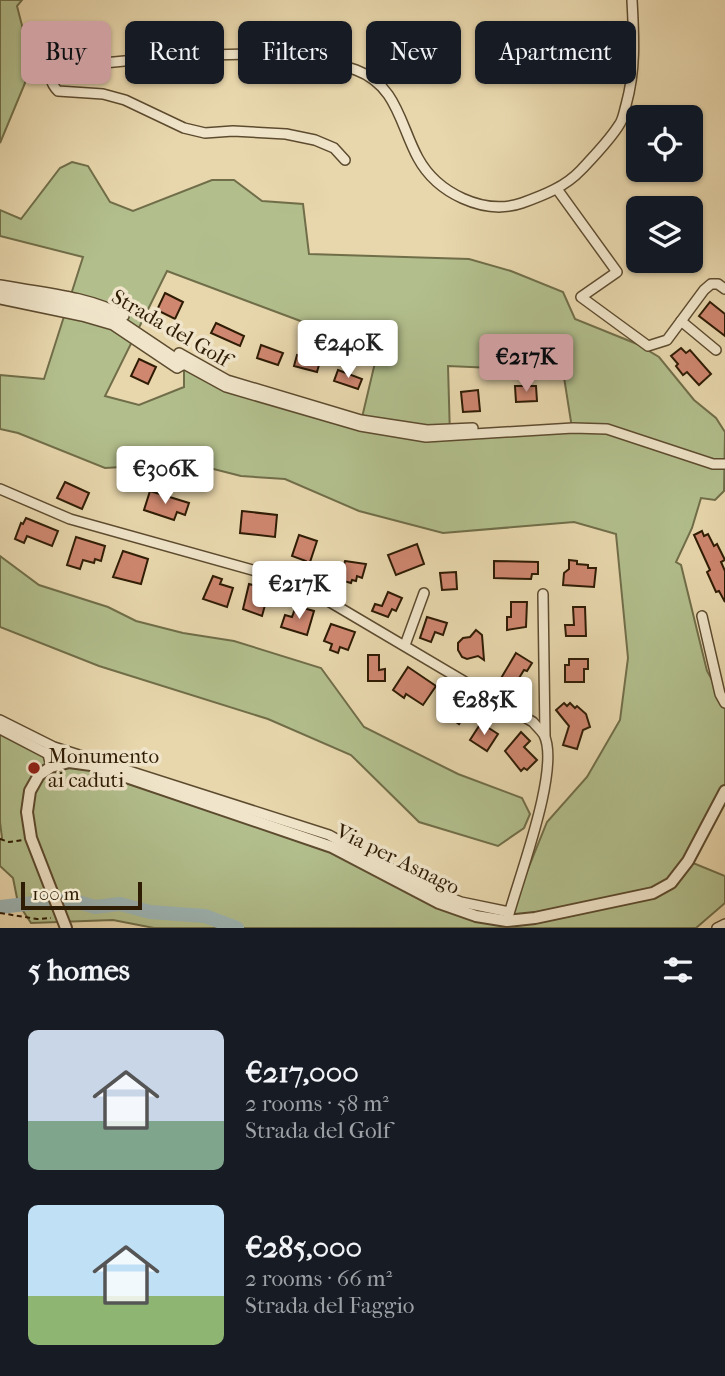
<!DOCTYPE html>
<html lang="en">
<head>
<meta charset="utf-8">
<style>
  :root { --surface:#171b24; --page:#20242c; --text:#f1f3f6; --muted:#9ea1a6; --accent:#c59692 }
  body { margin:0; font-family:"IM FELL French Canon",serif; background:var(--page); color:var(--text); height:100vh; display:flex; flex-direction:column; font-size:26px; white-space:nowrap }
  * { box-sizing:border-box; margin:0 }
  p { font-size:23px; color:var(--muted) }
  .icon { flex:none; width:38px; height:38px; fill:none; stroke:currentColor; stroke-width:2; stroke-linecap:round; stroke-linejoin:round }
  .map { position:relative; height:928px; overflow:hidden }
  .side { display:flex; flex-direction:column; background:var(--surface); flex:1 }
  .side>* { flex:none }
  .guide { position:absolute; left:21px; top:21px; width:684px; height:63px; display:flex; gap:14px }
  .controls { position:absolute; left:626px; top:105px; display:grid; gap:14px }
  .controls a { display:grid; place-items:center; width:77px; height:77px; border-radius:10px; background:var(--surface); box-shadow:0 2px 5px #0004; font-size:35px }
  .scale { position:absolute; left:21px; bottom:18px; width:121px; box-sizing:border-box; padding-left:7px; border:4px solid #2f1c05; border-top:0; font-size:19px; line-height:24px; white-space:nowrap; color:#2f1c05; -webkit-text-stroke:5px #f0e5ca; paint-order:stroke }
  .price { position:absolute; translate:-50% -60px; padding:0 16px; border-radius:7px; background:#fff; color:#222; font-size:23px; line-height:46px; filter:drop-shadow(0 2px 4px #0008) }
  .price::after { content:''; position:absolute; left:50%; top:42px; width:21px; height:16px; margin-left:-10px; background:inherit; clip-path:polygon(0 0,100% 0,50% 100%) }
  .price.on { background:var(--accent); color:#111 }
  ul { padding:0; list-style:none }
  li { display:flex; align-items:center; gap:21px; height:175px; padding:0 28px }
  li span { display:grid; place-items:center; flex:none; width:196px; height:140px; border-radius:10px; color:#555 }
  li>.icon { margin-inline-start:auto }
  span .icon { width:84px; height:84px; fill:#fffc; stroke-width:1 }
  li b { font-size:30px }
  h2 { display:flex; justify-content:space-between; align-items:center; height:84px; padding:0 28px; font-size:30px }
  .pill { padding:0 24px; border-radius:10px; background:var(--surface); box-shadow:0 2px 5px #0004; font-size:24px; line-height:63px }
  .pill.on { background:var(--accent); color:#111 }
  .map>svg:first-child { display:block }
</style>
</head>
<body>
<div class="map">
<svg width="725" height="928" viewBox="0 0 725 928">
  <rect width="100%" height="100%" fill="#e8d7ad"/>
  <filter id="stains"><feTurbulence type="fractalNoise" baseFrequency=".00286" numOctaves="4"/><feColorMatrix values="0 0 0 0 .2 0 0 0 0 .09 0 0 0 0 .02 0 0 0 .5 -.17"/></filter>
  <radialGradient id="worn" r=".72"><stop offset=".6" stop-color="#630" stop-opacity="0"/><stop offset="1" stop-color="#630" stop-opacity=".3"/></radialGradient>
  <!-- green -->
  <g fill="#b2bf8d" stroke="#706e49" stroke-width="2" fill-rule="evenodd">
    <polygon points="0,0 22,0 17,6 27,45 25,83 0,143"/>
    <path d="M72 162 88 166 110 202 133 211 212 180H234L262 201 303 204 309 254 469 259 511 271 563 292 575 319 637 344 659 357 694 400 716 418 725 432 724 491 715 500 701 498 692 528 676 562 681 565 707 671 725 703V791L688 861 725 876V903L696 928H154L113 920 31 923 18 903 13 878 0 866V839L2 838 0 822V729L48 754 91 765 332 847 439 903 507 921 547 822 587 777 620 720 628 658 616 534 574 522 443 533 359 511 285 479 241 476 190 463 105 468 18 433 0 429V375L44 379 83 257 0 236V210L21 219 60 168ZM167 271 378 350 360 426 184 364V387L139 405 105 396ZM448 366 563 371 572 428 450 436Z"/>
    <polygon points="0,556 39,585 108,607 136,621 183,633 234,641 321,668 364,727 458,774 522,798 530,814 524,828 498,846 419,822 351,755 268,719 99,666 0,627"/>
  </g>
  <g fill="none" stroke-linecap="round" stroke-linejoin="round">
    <!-- river -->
    <polyline stroke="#9db6b6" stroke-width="14" points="0,907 68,899 95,907 120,904 150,912 205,916 237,928"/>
  </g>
  <!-- building -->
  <g fill="#cf8770" stroke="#2f1c05" stroke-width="2">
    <polygon points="165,293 183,302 175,319 157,310"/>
    <polygon points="710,302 725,314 725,336 699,316"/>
    <polygon points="216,323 244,336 240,346 211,333"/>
    <polygon points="261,345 283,353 278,365 257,358"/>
    <polygon points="681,348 686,353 690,350 711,374 699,385 687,372 683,375 676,366 678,364 671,356"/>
    <polygon points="297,355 320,361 317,372 294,366"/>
    <polygon points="139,359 156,367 148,384 131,376"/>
    <polygon points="338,370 362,379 358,389 334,381"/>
    <polygon points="515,386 536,386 537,401 516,402"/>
    <polygon points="478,390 480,411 463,412 461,392"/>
    <polygon points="65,482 89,493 82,509 57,498"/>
    <polygon points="150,491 189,503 185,515 177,512 174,520 144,510"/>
    <polygon points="242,511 277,515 275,537 240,533"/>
    <polygon points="26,518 58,531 52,546 27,536 24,543 15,539 21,523 23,524"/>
    <polygon points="702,531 704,536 708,534 714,546 717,544 725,560 721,562 725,571 725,602 719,591 716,592 707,572 710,570 694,535"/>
    <polygon points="299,535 317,541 309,565 306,561 292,556"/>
    <polygon points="76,537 105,546 101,561 95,559 94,563 83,560 80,569 67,565"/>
    <polygon points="417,544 424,564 396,575 388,555"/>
    <polygon points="123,551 148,559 141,584 113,577"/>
    <polygon points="569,560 577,561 577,564 588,565 588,568 596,568 594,587 563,585 564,573 569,569"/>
    <polygon points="345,561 366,564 362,578 357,576 356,581 352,580 351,583 340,580"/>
    <polygon points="494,561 538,562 538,574 532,574 531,579 494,578"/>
    <polygon points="456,572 457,589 442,590 440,573"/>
    <polygon points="213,576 222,579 220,584 233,588 227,607 203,599"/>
    <polygon points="249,584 260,587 258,595 267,598 262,616 243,609"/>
    <polygon points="388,592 402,598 396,611 392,609 388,617 372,611 375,604 382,606"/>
    <polygon points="511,602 527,602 526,627 507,630 507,617 511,617"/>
    <polygon points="296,606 314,611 307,635 281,627 285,615 292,617"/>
    <polygon points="573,607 585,607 586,636 566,636 565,625 574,625"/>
    <polygon points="427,617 447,623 443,635 435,632 431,642 420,638"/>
    <polygon points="331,624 355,632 348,650 340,647 338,653 330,650 332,644 324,641"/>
    <polygon points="476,630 482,635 484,660 478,656 467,659 462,657 458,650 458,643 463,638 470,637"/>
    <polygon points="516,653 532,663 527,671 524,670 516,683 525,689 519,698 497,685"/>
    <polygon points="368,655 379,655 379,670 385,669 385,681 368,681"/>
    <polygon points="569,659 588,659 588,669 584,669 584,682 565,682 565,665 569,665"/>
    <polygon points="408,667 436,686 423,705 406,694 404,698 393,690"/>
    <polygon points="453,687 461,692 459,695 473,703 459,724 449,717 452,713 440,706"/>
    <polygon points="564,703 567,706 570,703 575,708 577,706 586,714 590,727 583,730 577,749 563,745 569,726 556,710"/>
    <polygon points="481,723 498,734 487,751 470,740"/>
    <polygon points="521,732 530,741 524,747 537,760 527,770 524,768 521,771 505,751"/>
  </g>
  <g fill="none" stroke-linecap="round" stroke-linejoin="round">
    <!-- minor casing -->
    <g stroke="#5d4b2f" stroke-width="12">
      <g id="minor">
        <path d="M345 160 334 148 315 140 286 134 233 131 205 133 184 128 125 100 103 94 58 91C50 83 50 78 55 69L66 66C151 60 276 41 356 70 397 85 400 125 418 158 437 193 484 216 522 203 544 195 565 187 581 170 594 156 609 141 619 125 623 120 624 112 626 105 636 69 634 37 632 0"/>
        <polyline points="557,189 617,272 581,297 648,346 667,340 704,290 711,284 718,284 725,289"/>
        <path d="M0 285C38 292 91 296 124 316"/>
        <polyline points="0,291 83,308 114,317 184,364 226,387 360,426 426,437 573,428 607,429 713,464 725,464"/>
        <polyline points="0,299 82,316 113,325 177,368 184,364"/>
        <polyline points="681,321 716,350"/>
        <polyline points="179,353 227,380 361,420 427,430 473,428"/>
        <path d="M0 489 70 519 281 578 313 592 533 722C536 726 541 730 544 735 561 769 517 882 507 921"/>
        <polyline points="543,594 545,736"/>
        <polyline points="702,616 720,694 725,703"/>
        <polyline points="405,645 424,593"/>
        <polyline points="0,720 54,747 329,835 428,889 461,902 509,912"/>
        <polyline points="0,729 48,754 51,767"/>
        <polyline points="717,928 725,924"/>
      </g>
    </g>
    <!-- tertiary casing -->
    <g stroke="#5d4b2f" stroke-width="14">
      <polyline id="tertiary" points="66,928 31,838 27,812 30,791 39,775 51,767 69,762 91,765 332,847 439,903 476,916 507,921 535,918 653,893 671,883 688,861 725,791"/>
    </g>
    <!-- path -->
    <g stroke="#2f1c05" stroke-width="2" stroke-dasharray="5 3.5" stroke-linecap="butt">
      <polyline points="0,839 9,842 23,840"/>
      <polyline points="0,913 37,919 51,918"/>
    </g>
    <!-- minor -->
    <use href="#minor" stroke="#f0e5ca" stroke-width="9"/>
    <!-- tertiary -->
    <use href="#tertiary" stroke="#f0e5ca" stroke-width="10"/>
  </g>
  <!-- markers -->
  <circle fill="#8f2418" stroke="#f0e5ca" stroke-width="2.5" cx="34" cy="768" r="7"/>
  <g text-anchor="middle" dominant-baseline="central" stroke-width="7" stroke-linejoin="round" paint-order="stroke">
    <!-- street labels -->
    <g font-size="21" fill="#2f1c05" stroke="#f0e5ca">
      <text transform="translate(171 328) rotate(30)">Strada del Golf</text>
      <text transform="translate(398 859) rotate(26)">Via per Asnago</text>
    </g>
    <!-- poi labels -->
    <g font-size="21" fill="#2f1c05" stroke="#f0e5ca" text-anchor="start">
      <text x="48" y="756">Monumento<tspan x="48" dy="24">ai caduti</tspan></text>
    </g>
  </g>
  <rect width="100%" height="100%" filter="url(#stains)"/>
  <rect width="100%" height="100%" fill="url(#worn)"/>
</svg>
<div class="controls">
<a><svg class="icon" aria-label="locate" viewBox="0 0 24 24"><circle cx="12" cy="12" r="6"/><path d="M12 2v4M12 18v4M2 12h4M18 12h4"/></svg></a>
<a><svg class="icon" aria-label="layers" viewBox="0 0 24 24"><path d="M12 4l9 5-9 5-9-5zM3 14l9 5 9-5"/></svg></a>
</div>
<div class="scale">100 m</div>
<b class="price" style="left:348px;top:380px">€240K</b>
<b class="price on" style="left:526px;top:394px">€217K</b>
<b class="price" style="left:165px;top:506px">€306K</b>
<b class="price" style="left:299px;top:621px">€217K</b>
<b class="price" style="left:484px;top:737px">€285K</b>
<div class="guide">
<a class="pill on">Buy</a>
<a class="pill">Rent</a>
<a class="pill">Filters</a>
<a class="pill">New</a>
<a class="pill">Apartment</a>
</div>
</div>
<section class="side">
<h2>5 homes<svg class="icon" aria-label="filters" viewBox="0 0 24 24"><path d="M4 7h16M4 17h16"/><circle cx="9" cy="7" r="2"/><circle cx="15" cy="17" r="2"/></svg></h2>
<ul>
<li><span style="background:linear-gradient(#c9d6e8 65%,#7fa58c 0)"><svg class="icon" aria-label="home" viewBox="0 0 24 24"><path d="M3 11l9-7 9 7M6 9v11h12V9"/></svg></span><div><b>€217,000</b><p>2 rooms · 58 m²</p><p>Strada del Golf</p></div></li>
<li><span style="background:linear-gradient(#bfe0f5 65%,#8fb573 0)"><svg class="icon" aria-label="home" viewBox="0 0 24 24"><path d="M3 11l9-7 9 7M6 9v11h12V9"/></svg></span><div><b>€285,000</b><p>2 rooms · 66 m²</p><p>Strada del Faggio</p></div></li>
</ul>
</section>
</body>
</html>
